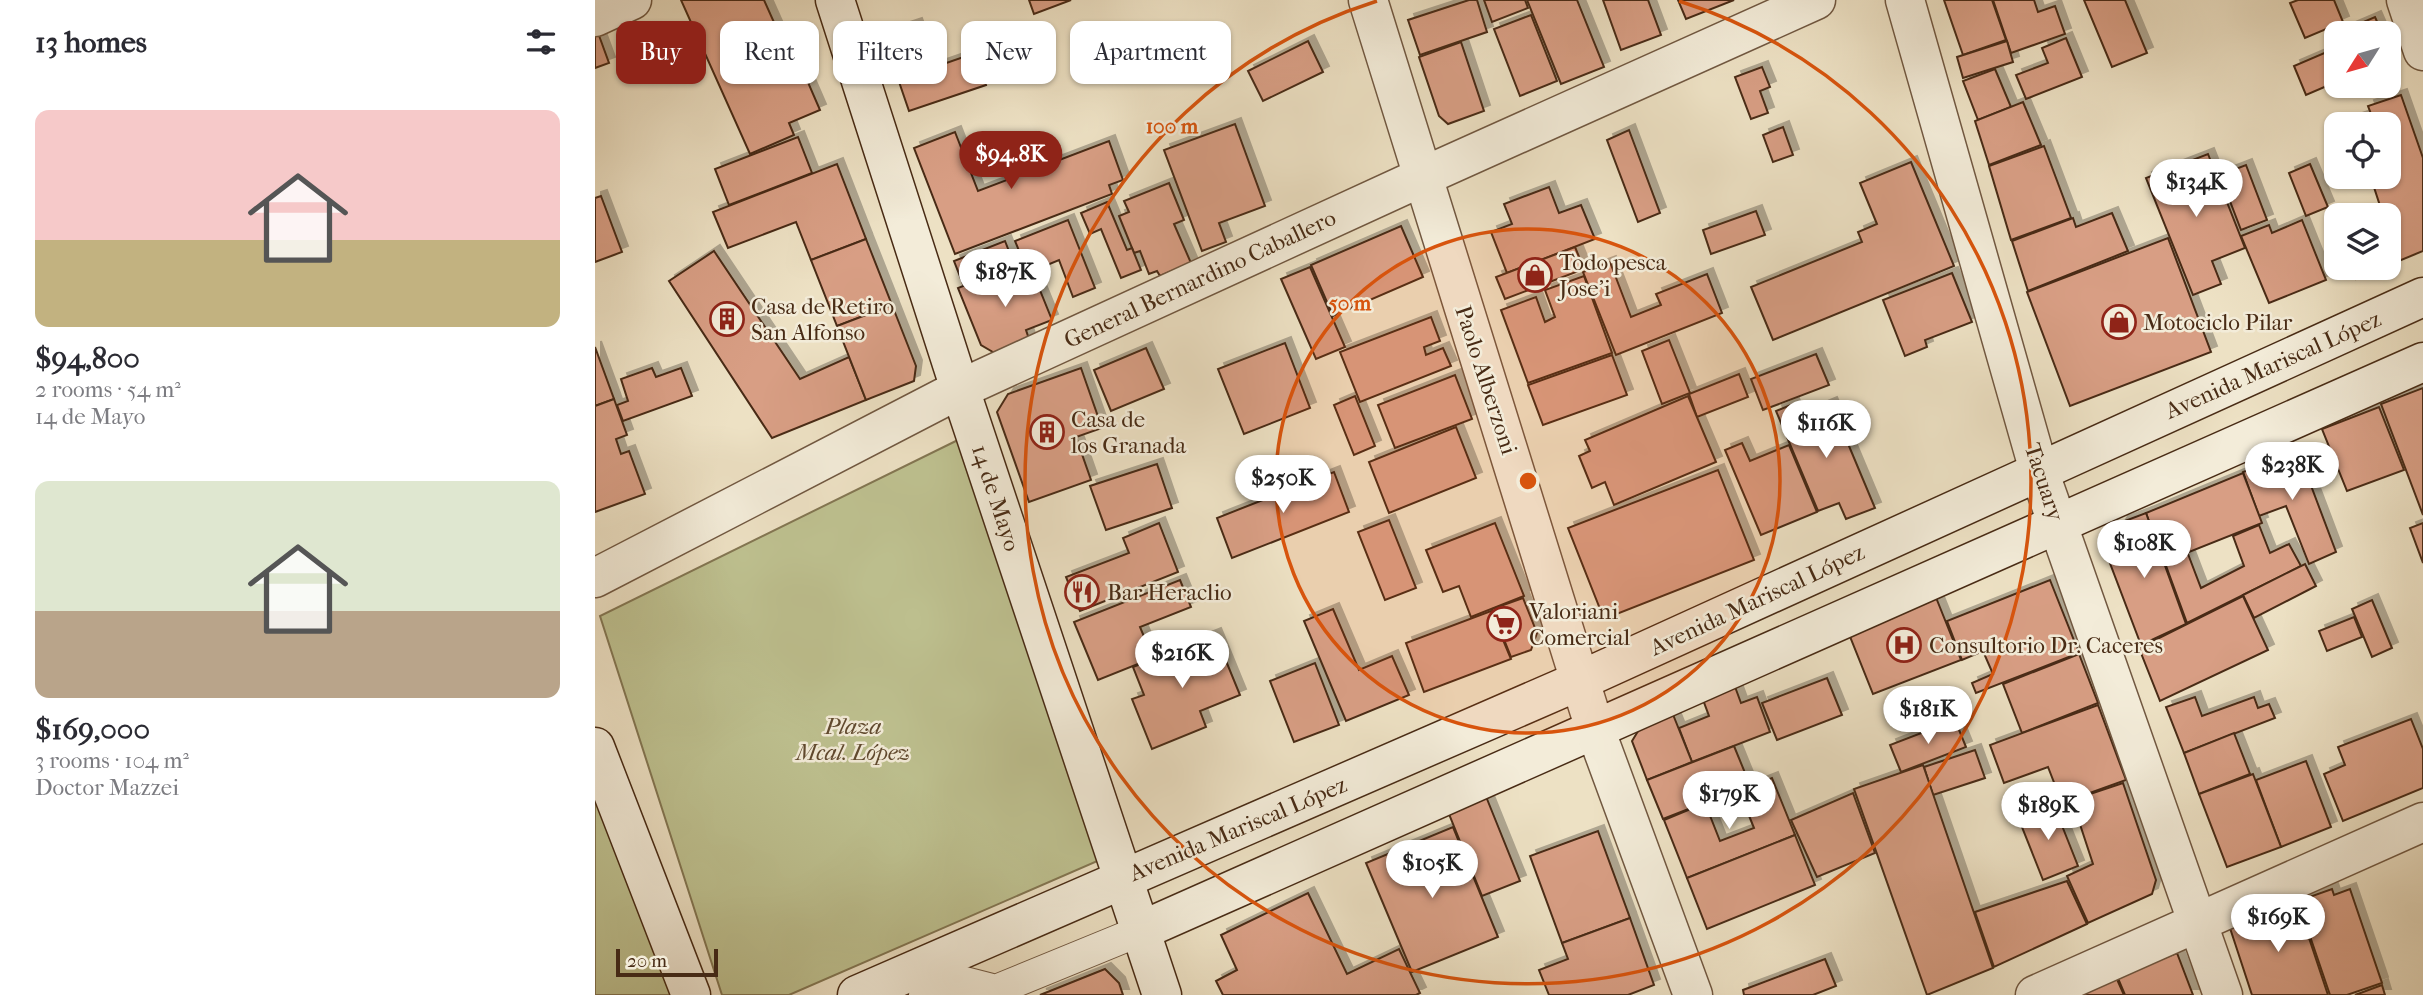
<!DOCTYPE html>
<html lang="en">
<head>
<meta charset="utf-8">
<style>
  :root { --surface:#fff; --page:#f2f2f3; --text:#2b2b33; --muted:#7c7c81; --accent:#8f2418 }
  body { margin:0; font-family:"IM FELL French Canon",serif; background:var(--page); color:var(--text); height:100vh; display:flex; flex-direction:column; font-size:26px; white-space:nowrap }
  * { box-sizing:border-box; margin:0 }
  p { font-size:23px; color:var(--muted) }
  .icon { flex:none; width:38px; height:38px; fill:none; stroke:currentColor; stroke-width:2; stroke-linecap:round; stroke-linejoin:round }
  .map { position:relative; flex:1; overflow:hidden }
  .side { display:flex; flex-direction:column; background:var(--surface); width:595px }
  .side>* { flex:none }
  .banner { position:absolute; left:21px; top:21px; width:665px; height:63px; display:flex; gap:14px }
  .needle { width:46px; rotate:233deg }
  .controls { position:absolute; left:1729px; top:21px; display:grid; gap:14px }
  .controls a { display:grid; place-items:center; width:77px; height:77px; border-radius:14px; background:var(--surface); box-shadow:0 2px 5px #0004; font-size:35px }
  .scale { position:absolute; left:21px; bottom:18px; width:102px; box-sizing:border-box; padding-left:7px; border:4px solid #482b15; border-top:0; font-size:19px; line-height:24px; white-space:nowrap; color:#482b15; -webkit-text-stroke:5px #f3ecd9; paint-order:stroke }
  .price { position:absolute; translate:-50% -60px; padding:0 16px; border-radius:24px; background:#fff; color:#222; font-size:23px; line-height:46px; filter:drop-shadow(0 2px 4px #0008) }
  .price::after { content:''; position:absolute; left:50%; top:42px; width:21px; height:16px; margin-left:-10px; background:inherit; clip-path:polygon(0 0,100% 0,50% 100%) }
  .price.current { background:var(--accent); color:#fff }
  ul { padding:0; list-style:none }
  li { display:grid; align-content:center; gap:14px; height:371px; padding:0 35px }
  li span { display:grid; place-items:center; height:217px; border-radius:14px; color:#555 }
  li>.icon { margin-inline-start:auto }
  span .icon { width:126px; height:126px; fill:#fffc; stroke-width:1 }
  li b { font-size:30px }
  h2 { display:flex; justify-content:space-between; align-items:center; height:84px; padding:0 35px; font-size:30px }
  .chip { padding:0 24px; border-radius:14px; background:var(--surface); box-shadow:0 2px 5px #0004; font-size:24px; line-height:63px }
  .chip.current { background:var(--accent); color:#fff }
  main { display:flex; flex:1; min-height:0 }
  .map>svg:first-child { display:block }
</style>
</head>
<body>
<main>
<section class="side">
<h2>13 homes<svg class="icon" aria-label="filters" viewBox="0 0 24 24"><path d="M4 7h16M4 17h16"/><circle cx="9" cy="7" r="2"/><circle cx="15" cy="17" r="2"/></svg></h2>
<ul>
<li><span style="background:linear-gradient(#f6c9c9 60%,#c2b280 0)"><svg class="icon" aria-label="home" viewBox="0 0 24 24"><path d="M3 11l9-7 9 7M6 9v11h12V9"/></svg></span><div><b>$94,800</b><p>2 rooms · 54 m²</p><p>14 de Mayo</p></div></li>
<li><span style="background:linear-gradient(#dfe7d0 60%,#b9a48a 0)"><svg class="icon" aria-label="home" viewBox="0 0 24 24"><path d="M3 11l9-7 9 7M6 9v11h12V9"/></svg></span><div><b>$169,000</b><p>3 rooms · 104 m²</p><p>Doctor Mazzei</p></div></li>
</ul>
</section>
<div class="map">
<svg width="1828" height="995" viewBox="0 0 1828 995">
  <defs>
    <filter id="shadow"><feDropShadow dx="6" dy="-6" stdDeviation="0" flood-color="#0004"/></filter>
  </defs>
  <rect width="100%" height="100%" fill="#ede1c4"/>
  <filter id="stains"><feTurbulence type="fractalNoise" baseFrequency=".00286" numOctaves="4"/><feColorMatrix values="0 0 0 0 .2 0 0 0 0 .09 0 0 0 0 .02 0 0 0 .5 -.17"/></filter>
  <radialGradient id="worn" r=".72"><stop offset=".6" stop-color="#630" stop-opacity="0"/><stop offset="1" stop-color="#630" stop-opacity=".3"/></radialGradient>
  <!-- green -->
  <g fill="#bec190" stroke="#837652" stroke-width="2">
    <polygon points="367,438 514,856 194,995 127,995 5,616"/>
    <polygon points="0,759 80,995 0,995"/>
  </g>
  <!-- building -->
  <g fill="#d89e84" stroke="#482b15" stroke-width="2" filter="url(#shadow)">
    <polygon points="86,0 169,0 203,76 209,73 225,110 194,123 199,135 155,154"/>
    <polygon points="434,0 476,0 439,14"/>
    <polygon points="874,0 882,0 892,32 825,55 813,20"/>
    <polygon points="889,0 930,0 933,8 897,22"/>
    <polygon points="932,0 982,0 1009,67 966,84"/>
    <polygon points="1008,0 1053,0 1066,35 1026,50"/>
    <polygon points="1083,0 1139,0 1091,19"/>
    <polygon points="1349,0 1397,0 1411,40 1368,55"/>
    <polygon points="1398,0 1439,0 1443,12 1460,6 1470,34 1416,53"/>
    <polygon points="1489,0 1530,0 1552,53 1517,67"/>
    <polygon points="1703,0 1739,0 1748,22 1710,38 1695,3"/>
    <polygon points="936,15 962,81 925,96 899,29"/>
    <polygon points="1780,17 1787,33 1743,33"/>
    <polygon points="321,24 337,68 380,53 391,85 314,111 288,35"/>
    <polygon points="2,30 14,63 0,68 0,31"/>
    <polygon points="1471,38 1487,77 1431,99 1421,75 1453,63 1447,48"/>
    <polygon points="713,41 728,72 668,101 653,71"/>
    <polygon points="1412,41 1418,62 1368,78 1362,57"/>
    <polygon points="866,42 889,111 853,124 844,116 824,57"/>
    <polygon points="1741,48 1741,82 1711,95 1699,66"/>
    <polygon points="1167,67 1175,87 1165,91 1173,113 1156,119 1140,77"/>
    <polygon points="1400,69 1416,107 1383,120 1368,81"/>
    <polygon points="1806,95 1828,158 1828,251 1794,265 1794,215 1788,215 1777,181 1796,174 1794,167 1794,124 1757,124 1755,121 1776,114 1773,106"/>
    <polygon points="1428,102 1446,145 1394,165 1380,121"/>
    <polygon points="640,124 670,206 624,223 631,242 607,251 569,150"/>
    <polygon points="1188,127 1198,155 1178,162 1168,135"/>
    <polygon points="1034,130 1065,213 1043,222 1012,140"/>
    <polygon points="360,132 383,191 514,141 528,180 514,185 517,194 360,254 319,148"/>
    <polygon points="203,137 217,173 134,205 120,169"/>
    <polygon points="1449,146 1476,218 1416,240 1394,166"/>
    <polygon points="1613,154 1650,248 1617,261 1626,284 1598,295 1551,178"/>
    <polygon points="1316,162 1359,266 1178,340 1156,287 1267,242 1263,232 1282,224 1265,183"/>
    <polygon points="242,164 271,239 216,260 201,222 133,248 118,212"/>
    <polygon points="1715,164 1733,207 1711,216 1694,173"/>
    <polygon points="1651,165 1672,220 1646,230 1625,175"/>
    <polygon points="574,183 589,220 579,224 596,263 565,276 562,271 554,274 545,251 539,253 524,216 534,212 529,201"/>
    <polygon points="954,187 964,213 986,205 1000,239 912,273 896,232 917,224 909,204"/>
    <polygon points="6,196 27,252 0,262 0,198"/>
    <polygon points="512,202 532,250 537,248 546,270 526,278 506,229 495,234 486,213"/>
    <polygon points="1161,211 1170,235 1116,254 1108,230"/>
    <polygon points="1517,213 1533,251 1433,291 1417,241 1478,218 1481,227"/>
    <polygon points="473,220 500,288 478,297 464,260 433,273 420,241"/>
    <polygon points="1707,220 1731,280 1674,303 1646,236 1674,225 1677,233"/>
    <polygon points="806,226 828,277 738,316 716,265"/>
    <polygon points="1573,238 1616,352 1475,406 1432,292"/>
    <polygon points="271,239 297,305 242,326 216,260"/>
    <polygon points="410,241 419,264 368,284 359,261"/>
    <polygon points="980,247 989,269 910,299 901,277"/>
    <polygon points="119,251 205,379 254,357 271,400 177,438 74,281"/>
    <polygon points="1015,262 1036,317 1066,305 1061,294 1112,274 1127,313 1021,355 988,272"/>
    <polygon points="418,266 424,279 438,273 457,320 431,330 435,342 403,355 386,345 363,288"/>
    <polygon points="715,267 750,347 721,359 686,279"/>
    <polygon points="1756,268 1788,268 1761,279"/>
    <polygon points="1357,273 1377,322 1330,340 1332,347 1310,356 1288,300"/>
    <polygon points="989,276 1017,353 933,383 906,310 941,297 950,322 960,317 950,290"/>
    <polygon points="297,305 321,366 319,381 271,400 242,326"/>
    <polygon points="836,317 845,341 829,347 831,355 848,348 856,366 765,402 745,352"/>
    <polygon points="1074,340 1095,393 1067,404 1047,351"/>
    <polygon points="690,343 715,408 649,434 623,369"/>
    <polygon points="0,347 19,399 0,406"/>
    <polygon points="551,348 569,389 516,411 499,370"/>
    <polygon points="1221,354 1234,385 1168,410 1156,379"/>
    <polygon points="1017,355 1032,395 948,425 933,385"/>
    <polygon points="57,368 61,377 86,368 97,396 28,421 22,405 33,401 26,379"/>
    <polygon points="486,368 507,428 481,437 496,480 434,502 402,412 413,394"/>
    <polygon points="1144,374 1153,397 1102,417 1094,394"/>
    <polygon points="860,375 877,419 800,448 783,405"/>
    <polygon points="1828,388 1828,515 1786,404"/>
    <polygon points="760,396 780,446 759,455 739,405"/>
    <polygon points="1093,396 1121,462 1019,505 1010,482 997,488 984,456 995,451 990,440"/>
    <polygon points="19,399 32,435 21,439 26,454 34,451 50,494 0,512 0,406"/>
    <polygon points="1236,403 1280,508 1251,519 1244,503 1223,511 1181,411 1198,404 1203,417"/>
    <polygon points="1784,407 1809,470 1752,491 1727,429"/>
    <polygon points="861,427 881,478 794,513 774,462"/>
    <polygon points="1147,443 1155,461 1194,445 1222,512 1166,535 1130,450"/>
    <polygon points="1703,451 1741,552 1714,564 1691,506 1664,516 1648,472"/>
    <polygon points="562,464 577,508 511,530 495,486"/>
    <polygon points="1123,470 1159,560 1009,619 973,528"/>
    <polygon points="739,472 754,512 637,558 622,518"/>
    <polygon points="1648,473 1667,523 1569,562 1551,513"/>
    <polygon points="1551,513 1591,624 1546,645 1510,550 1527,522"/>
    <polygon points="794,520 821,588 790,600 763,532"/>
    <polygon points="564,523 583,572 485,611 471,577 534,553 528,538"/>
    <polygon points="900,523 929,596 876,617 864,586 848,592 831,550"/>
    <polygon points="1828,523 1828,563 1815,528"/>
    <polygon points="1664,525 1675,553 1694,544 1706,566 1592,623 1570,563 1593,554 1606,588 1649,566 1638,536"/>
    <polygon points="1710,564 1721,586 1659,618 1648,595"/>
    <polygon points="585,580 596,607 545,627 558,658 503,680 479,622"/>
    <polygon points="1455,580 1484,653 1381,693 1377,683 1398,674 1388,651 1367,660 1352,621"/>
    <polygon points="1340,595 1366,660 1278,694 1252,629"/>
    <polygon points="1648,596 1673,650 1565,701 1544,648"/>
    <polygon points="928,598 942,633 936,650 916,657 897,609"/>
    <polygon points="1777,600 1797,648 1777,657 1757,609"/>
    <polygon points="738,609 764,670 797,656 814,695 751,721 709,621"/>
    <polygon points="896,611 916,659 829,692 811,643"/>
    <polygon points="1759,617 1767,637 1732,651 1724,631"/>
    <polygon points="620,634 645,695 605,711 611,727 557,749 537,699 549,695 538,667"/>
    <polygon points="1484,654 1503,703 1427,733 1408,684"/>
    <polygon points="720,663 744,725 699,742 675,681"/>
    <polygon points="1232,678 1247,715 1182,740 1167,703"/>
    <polygon points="1139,684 1146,703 1162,697 1175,732 1097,762 1084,728 1114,716 1107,697"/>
    <polygon points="1600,697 1607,716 1659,697 1663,708 1674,704 1680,718 1589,753 1571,707"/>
    <polygon points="1503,705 1531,780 1467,803 1453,767 1409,783 1395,745"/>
    <polygon points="1077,712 1097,762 1052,780 1037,741 1048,723"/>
    <polygon points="1816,719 1828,749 1828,788 1748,821 1729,774 1750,765 1743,747"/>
    <polygon points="1360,720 1371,747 1306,772 1295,745"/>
    <polygon points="1639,733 1655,774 1604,794 1589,753"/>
    <polygon points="1139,746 1155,785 1068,819 1052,780"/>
    <polygon points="1380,750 1390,778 1338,795 1329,767"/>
    <polygon points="1711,761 1736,827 1686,847 1661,780"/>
    <polygon points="1328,765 1398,968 1332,995 1259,789"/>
    <polygon points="1658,774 1686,847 1632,867 1604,794"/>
    <polygon points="1177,778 1200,835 1092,878 1069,820 1110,803 1125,841 1159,828 1144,791"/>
    <polygon points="1528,783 1561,880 1557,894 1493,923 1472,876 1498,864 1477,800"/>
    <polygon points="1258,793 1280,853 1222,877 1196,820"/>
    <polygon points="890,794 925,881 887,896 852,809"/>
    <polygon points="1458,803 1483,866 1448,880 1423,817"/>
    <polygon points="858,827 903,937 817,972 771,863"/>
    <polygon points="1003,831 1035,918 967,943 935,856"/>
    <polygon points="1200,835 1220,885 1112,929 1092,878"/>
    <polygon points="1472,881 1492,924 1399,967 1380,912"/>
    <polygon points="1737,889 1739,895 1755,889 1787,983 1752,995 1735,995 1703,901"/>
    <polygon points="713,893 752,974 804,949 825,993 821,995 628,995 621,981 642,970 626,935"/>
    <polygon points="1702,902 1733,995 1657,995 1634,925"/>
    <polygon points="1035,918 1059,985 1033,995 954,995 944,970 973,959 967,943"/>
    <polygon points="1582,953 1598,995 1530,995 1522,976"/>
    <polygon points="1230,959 1241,986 1218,995 1149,995 1148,990"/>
    <polygon points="510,969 524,983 528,995 445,995"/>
    <polygon points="1521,977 1529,995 1477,995"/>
    <polygon points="1787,985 1790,995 1760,995"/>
  </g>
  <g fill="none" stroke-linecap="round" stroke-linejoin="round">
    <!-- pedestrian casing -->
    <g stroke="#715841" stroke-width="32">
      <polyline id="pedestrian" points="329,995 362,980 401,990 545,931"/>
    </g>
    <!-- minor casing -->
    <g stroke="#715841" stroke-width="41">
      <g id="minor">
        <polyline points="773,0 1000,729 1098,995"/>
        <polyline points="1310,0 1444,471 1628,995"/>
        <polyline points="1811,0 1828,51"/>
        <polyline points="0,17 37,0"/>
        <polyline points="0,578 365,389 827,177 1221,0"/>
        <polyline points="1440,995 1828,822"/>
      </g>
    </g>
    <!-- secondary casing -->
    <g stroke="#482b15" stroke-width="41">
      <g id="secondary">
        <polyline points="240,0 365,389 567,995"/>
        <polyline points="0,747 96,995"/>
        <polyline points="545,931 1828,362"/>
        <polyline points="262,995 986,680 1828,297"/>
      </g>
    </g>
    <!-- pedestrian -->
    <use href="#pedestrian" stroke="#f3ecd9" stroke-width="30"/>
    <!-- minor -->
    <use href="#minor" stroke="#f3ecd9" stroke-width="38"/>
    <!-- secondary -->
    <use href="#secondary" stroke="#f3ecd9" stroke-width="38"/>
  </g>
  <!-- distance rings -->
  <circle cx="933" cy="481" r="252" fill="#d8540d" fill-opacity=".12"/>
  <g fill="none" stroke="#d8540d" stroke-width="3.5">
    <circle cx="933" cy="481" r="252"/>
    <path d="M1084 1A503 503 0 1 1 782 1"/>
  </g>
  <!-- icons -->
  <defs>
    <g id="shop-ring" transform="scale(1.75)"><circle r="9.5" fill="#f3ecd9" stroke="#8f2418" stroke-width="1.5"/><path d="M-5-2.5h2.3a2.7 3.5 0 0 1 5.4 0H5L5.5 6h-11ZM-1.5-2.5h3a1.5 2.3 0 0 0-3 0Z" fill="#8f2418"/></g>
    <g id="building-ring" transform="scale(1.75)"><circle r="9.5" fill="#f3ecd9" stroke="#8f2418" stroke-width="1.5"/><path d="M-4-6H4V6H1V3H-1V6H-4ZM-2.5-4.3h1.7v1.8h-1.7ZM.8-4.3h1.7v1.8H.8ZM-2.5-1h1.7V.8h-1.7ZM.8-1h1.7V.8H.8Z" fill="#8f2418"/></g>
    <g id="restaurant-ring" transform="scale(1.75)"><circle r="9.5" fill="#f3ecd9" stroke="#8f2418" stroke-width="1.5"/><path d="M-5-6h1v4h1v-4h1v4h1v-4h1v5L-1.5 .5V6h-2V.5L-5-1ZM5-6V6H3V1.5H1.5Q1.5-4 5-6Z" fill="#8f2418"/></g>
    <g id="supermarket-ring" transform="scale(1.75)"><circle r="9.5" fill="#f3ecd9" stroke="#8f2418" stroke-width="1.5"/><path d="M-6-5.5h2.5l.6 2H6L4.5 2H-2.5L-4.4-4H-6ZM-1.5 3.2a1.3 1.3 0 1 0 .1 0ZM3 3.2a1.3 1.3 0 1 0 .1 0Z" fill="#8f2418"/></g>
    <g id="hospital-ring" transform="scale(1.75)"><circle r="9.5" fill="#f3ecd9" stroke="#8f2418" stroke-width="1.5"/><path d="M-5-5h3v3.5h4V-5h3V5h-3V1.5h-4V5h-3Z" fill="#8f2418"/></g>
  </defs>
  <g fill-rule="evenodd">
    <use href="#shop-ring" x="940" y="275"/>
    <use href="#building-ring" x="132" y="319"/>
    <use href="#shop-ring" x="1524" y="322"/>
    <use href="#building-ring" x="452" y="432"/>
    <use href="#restaurant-ring" x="487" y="592"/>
    <use href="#supermarket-ring" x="909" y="624"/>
    <use href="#hospital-ring" x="1309" y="645"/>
  </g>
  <g text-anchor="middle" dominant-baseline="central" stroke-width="5" stroke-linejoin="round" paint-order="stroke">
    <!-- poi labels -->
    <g font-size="23" fill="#482b15" stroke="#f3ecd9" text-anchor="start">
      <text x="964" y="262">Todo pesca<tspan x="964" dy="26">Jose'i</tspan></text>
      <text x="156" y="306">Casa de Retiro<tspan x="156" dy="26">San Alfonso</tspan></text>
      <text x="1548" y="322">Motociclo Pilar</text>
      <text x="476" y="419">Casa de<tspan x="476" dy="26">los Granada</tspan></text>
      <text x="512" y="592">Bar Heraclio</text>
      <text x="934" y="611">Valoriani<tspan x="934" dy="26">Comercial</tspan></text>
      <text x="1334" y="645">Consultorio Dr. Caceres</text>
    </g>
    <!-- street labels -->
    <g font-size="23" fill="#482b15" stroke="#f3ecd9">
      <text transform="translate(605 279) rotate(-25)">General Bernardino Caballero</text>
      <text transform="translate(1678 365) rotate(-24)">Avenida Mariscal López</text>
      <text transform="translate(891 380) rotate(72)">Paolo Alberzoni</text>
      <text transform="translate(1449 482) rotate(72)">Tacuary</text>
      <text transform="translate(401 498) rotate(72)">14 de Mayo</text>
      <text transform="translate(1162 600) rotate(-25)">Avenida Mariscal López</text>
      <text transform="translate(643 829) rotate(-23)">Avenida Mariscal López</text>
    </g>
    <!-- park labels -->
    <g font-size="23" font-style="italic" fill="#60492e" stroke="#f3ecd9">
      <text x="258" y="726">Plaza<tspan x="258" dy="26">Mcal. López</tspan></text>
    </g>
  </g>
  <circle cx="933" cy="481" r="10" fill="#d8540d" stroke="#f3ecd9" stroke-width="3.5"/>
  <g font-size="21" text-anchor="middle" font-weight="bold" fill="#d8540d" stroke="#f3ecd9" stroke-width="5" stroke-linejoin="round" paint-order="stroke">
    <text x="577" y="133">100 m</text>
    <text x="755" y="310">50 m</text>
  </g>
  <rect width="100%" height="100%" filter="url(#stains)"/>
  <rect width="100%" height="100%" fill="url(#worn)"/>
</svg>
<div class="controls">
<a><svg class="needle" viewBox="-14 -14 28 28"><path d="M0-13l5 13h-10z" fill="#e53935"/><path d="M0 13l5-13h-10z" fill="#7c7c81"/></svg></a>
<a><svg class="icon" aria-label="locate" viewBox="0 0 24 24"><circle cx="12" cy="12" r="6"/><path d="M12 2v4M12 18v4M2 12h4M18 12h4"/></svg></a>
<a><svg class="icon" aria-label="layers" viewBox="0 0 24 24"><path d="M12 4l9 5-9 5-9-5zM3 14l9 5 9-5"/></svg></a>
</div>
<div class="scale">20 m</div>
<b class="price current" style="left:416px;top:191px">$94.8K</b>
<b class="price" style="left:1601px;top:219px">$134K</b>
<b class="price" style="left:410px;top:309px">$187K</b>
<b class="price" style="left:1231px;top:460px">$116K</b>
<b class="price" style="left:1697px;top:502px">$238K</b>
<b class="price" style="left:688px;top:515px">$250K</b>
<b class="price" style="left:1549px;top:580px">$108K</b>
<b class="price" style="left:587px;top:690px">$216K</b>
<b class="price" style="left:1333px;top:746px">$181K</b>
<b class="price" style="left:1134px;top:831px">$179K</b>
<b class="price" style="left:1453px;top:842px">$189K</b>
<b class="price" style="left:837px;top:900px">$105K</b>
<b class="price" style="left:1683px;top:954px">$169K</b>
<div class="banner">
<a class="chip current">Buy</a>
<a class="chip">Rent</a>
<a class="chip">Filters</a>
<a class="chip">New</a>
<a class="chip">Apartment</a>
</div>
</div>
</main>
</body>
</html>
